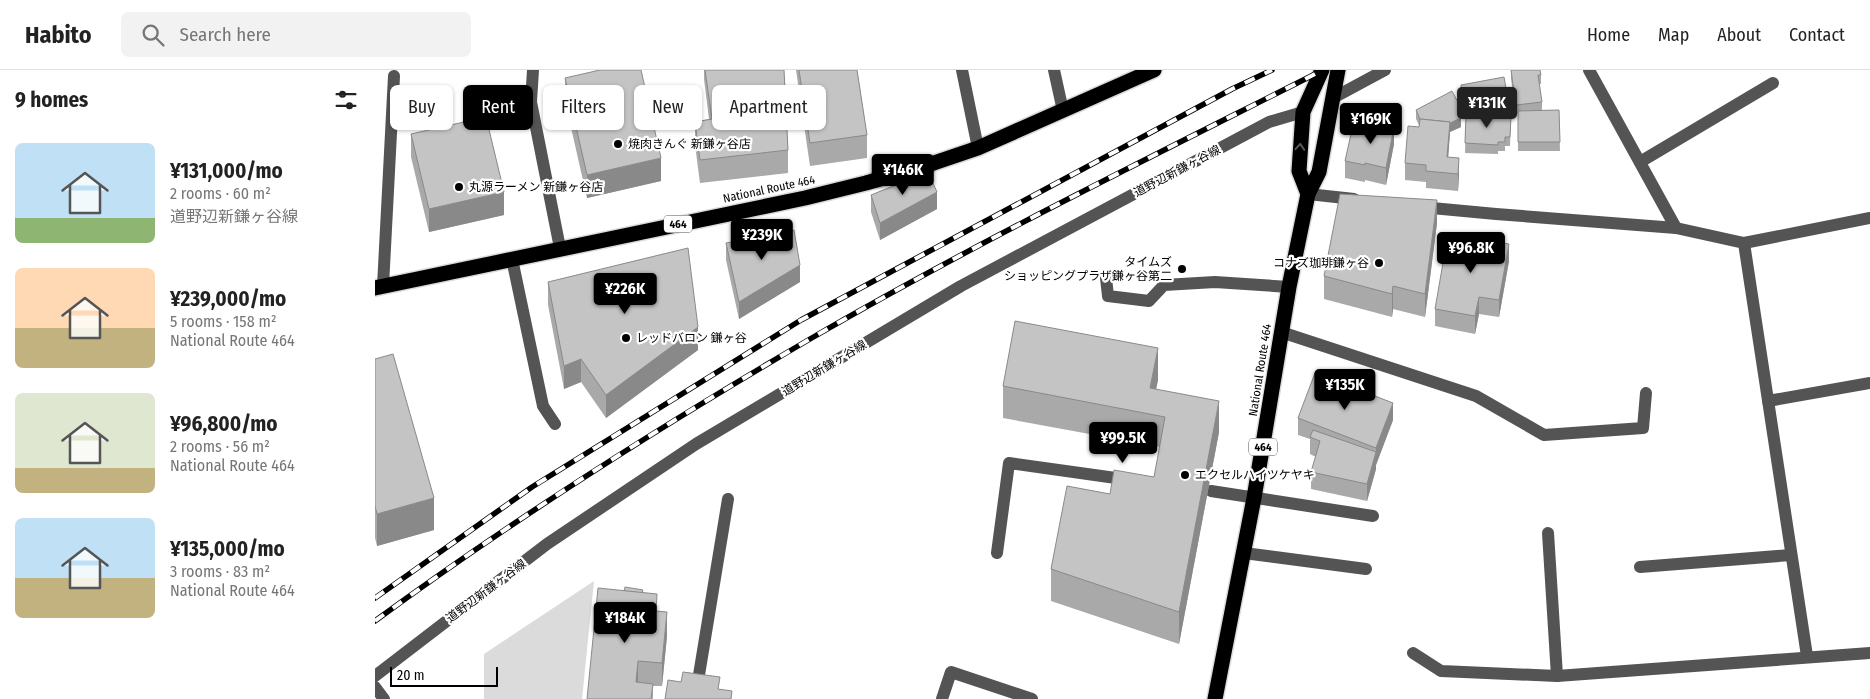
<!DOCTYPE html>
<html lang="en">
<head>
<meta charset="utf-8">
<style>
  :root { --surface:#fff; --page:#f2f2f2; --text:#222; --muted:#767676; --line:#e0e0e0; --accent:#000 }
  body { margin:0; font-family:"Fira Sans Condensed","Noto Sans JP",sans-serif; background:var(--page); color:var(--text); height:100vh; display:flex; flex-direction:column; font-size:19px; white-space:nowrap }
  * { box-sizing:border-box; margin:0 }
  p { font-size:16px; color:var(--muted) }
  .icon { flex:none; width:28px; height:28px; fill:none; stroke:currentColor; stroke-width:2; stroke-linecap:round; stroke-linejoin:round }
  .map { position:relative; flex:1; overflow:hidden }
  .details { display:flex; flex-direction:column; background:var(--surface); width:375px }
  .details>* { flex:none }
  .banner { position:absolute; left:15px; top:15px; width:475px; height:45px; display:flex; gap:10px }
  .scale { position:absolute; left:15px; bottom:12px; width:108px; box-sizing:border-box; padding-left:5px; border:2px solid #000; border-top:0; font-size:14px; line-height:18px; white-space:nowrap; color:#000; -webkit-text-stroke:4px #fff; paint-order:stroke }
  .price { position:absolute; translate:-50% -42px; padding:0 11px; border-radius:5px; background:var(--accent); color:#fff; font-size:16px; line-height:32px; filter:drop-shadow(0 1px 2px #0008) }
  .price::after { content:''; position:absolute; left:50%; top:30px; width:15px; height:11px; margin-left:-8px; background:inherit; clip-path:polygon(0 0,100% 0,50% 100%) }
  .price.on { background:#222; color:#fff }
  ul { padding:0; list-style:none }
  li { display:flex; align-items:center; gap:15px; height:125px; padding:0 15px }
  li span { display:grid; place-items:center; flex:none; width:140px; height:100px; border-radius:8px; color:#555 }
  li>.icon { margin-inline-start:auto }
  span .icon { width:60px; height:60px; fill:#fffc; stroke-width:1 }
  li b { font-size:21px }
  h2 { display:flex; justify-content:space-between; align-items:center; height:60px; padding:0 15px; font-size:21px }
  .tag { padding:0 18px; border-radius:8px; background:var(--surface); box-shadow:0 1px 4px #0004; font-size:18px; line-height:45px }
  .tag.on { background:var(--accent); color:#fff }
  header { display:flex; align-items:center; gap:30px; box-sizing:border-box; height:70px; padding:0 25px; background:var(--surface); border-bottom:1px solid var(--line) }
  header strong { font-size:24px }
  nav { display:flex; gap:28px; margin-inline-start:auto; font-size:18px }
  .search { width:350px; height:45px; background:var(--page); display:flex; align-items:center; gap:12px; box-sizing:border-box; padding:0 18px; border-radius:8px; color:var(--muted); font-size:19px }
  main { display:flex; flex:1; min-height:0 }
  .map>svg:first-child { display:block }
</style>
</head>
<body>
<header>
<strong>Habito</strong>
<div class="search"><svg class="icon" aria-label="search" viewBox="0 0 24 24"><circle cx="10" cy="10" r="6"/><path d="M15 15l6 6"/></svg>Search here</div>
<nav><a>Home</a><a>Map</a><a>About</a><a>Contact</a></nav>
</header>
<main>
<section class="details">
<h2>9 homes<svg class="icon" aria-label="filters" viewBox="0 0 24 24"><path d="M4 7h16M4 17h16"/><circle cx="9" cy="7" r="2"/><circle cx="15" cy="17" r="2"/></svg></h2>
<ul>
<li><span style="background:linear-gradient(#bfe0f5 75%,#8fb573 0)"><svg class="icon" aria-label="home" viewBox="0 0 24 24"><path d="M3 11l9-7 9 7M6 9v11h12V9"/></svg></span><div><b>¥131,000/mo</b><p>2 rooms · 60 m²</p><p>道野辺新鎌ヶ谷線</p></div></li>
<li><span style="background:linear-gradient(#ffd9b3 60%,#c2b280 0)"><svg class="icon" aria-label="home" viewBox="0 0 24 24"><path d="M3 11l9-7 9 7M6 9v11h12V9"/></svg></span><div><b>¥239,000/mo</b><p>5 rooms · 158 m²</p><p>National Route 464</p></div></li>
<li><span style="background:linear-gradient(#dfe7d0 75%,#c2b280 0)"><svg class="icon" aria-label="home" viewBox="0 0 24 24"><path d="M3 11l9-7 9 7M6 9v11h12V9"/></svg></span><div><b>¥96,800/mo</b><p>2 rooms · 56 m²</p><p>National Route 464</p></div></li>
<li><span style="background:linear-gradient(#bfe0f5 60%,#c2b280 0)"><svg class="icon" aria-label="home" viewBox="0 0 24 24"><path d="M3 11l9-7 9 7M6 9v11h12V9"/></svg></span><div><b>¥135,000/mo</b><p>3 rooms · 83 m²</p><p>National Route 464</p></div></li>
</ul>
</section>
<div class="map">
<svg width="1495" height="629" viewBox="0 0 1495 629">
  <rect width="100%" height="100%" fill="#fff"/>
  <!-- green -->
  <polygon fill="#dbdbdb" points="219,511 207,629 109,629 109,584"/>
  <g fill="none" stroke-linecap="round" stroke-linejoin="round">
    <!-- highway casing -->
    <g stroke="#dbdbdb" stroke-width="18">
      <g id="highway">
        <polyline points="933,124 924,101 928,42 947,0"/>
        <polyline points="0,218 430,128 491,113 547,97 603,78 779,0"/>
        <polyline points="840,629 879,428 914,217 933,124 944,102 963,0"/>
      </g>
    </g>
    <!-- minor -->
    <g stroke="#545454" stroke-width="12">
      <polyline points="158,0 156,32 185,178"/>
      <polyline points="587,0 603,78"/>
      <polyline points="679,0 688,41"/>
      <polyline points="1214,0 1301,158"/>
      <polyline points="958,28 1010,0"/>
      <polyline points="1265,92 1398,13"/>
      <polyline points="933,124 979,129"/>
      <polyline points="1046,137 1121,144 1301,158 1369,173 1432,586"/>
      <polyline points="1369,173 1495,148"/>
      <polyline points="137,189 168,336 180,354"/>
      <polyline points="731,208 733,226 774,231 789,215 840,212 914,217"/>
      <polyline points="8,216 19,6"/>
      <polyline points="906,262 1101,326 1169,365 1268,358 1271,323"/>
      <polyline points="1393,331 1495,313"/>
      <polyline points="836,421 998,446"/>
      <polyline points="1173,463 1182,606"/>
      <polyline points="622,483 634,393 755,410"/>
      <polyline points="869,483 991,499"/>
      <polyline points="1265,497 1416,485"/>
      <polyline points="1038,583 1066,601 1182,606 1495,583"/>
      <polyline points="0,606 172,474 321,374 586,216 894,52 928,42"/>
      <polyline points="323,611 353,429"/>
      <polyline points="0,617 9,629"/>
      <polyline points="567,629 576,602 657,629"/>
    </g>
    <!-- highway -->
    <use href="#highway" stroke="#000" stroke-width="15"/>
    <!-- rail casing -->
    <g stroke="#000" stroke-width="5.5">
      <g id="rail">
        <polyline points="0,528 157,417 426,250 857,19 897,0"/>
        <path d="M0 551C139 449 286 356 435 269 602 172 776 87 948 0"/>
      </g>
    </g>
    <!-- rail -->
    <use href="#rail" stroke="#fff" stroke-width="4" stroke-dasharray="11" stroke-linecap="butt"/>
  </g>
  <!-- wall -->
  <g fill="#a9a9a9">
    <polygon points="329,0 409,0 413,80 413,103 325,113 320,75 320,52 334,49 329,9"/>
    <polygon points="421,0 482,0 492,65 492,88 435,96"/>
    <polygon points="1136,0 1166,5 1166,14 1164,14 1167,32 1167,41 1184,40 1185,81 1143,81 1143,44 1141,44 1136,9"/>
    <polygon points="190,8 286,111 212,128 190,31"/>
    <polygon points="1086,15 1133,30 1133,39 1108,43 1108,41 1089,44 1086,24"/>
    <polygon points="1041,40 1086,47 1085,47 1086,57 1075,62 1073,87 1084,105 1083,121 1051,118 1051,112 1030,110 1030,93 1044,57 1044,55 1041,49"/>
    <polygon points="1091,44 1136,46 1135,76 1130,76 1130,81 1123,81 1123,84 1090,83"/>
    <polygon points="36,64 129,145 54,162 36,87"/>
    <polygon points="1019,74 1011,115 990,110 990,112 970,108 970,91"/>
    <polygon points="496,125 562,139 505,170 496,142"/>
    <polygon points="1062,153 1050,247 1018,239 1017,247 949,229 949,206"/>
    <polygon points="351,173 425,212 364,249 351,190"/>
    <polygon points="1134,191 1124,247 1104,244 1100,264 1060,256 1060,239"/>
    <polygon points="173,212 323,280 231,348 206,312 189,319 173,235"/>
    <polygon points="0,289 59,460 2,476 0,468"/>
    <polygon points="783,310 781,319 844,362 804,574 676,531 676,499 735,424 779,407 785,377 628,348 628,316"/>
    <polygon points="923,348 1018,350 1001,395 1001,399 992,431 936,419 936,402 941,387 935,384 935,369 923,365"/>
    <polygon points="268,523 282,541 292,566 287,616 278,616 278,629 212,629"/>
  </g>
  <!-- shaded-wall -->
  <g fill="#898989">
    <polygon points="1086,38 1086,47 1082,49 1082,40"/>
    <polygon points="1086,48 1086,57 1075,62 1072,104 1071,55"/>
    <polygon points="1019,57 1019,74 1011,115 1011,98"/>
    <polygon points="286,88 286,111 212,128 212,105"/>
    <polygon points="1084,88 1084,105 1083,121 1083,104"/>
    <polygon points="129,122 129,145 54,162 54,139"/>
    <polygon points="562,122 562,139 505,170 505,153"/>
    <polygon points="1062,130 1062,153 1050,247 1050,224"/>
    <polygon points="1134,174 1134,191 1124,247 1124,230"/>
    <polygon points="425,195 425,212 364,249 364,232"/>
    <polygon points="1018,216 1018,239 1017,247 1017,224"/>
    <polygon points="1104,227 1104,244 1100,264 1100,246"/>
    <polygon points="323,257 323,280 231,348 231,325"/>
    <polygon points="783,278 783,310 776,344 775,318"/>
    <polygon points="206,289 206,312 189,319 189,296"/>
    <polygon points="844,331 844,362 804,574 804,542"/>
    <polygon points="1018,333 1018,350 1001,395 1001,378"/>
    <polygon points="1001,382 1001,399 992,431 992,414"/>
    <polygon points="59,428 59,460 2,476 2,444"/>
    <polygon points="292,542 292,566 287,616 287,593"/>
    <polygon points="263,591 263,614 261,612"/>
  </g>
  <!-- building -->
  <g fill="#c4c4c4" stroke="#898989">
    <polygon points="225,0 266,0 286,88 212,105 190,8"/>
    <polygon points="330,0 409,0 413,80 325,90 320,52 337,49"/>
    <polygon points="424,0 482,0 492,65 435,73"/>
    <polygon points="1136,0 1165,0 1166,5 1163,5 1167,32 1141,35"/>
    <polygon points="1129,7 1133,30 1108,34 1108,32 1089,35 1086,15"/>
    <polygon points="1077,21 1086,38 1082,40 1086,48 1075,53 1075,52 1045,49 1041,40"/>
    <polygon points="1184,40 1185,72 1143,72 1143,41"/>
    <polygon points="1091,44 1136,46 1135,67 1130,67 1130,72 1123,72 1123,75 1090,73"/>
    <polygon points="111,47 129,122 54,139 36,64"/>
    <polygon points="1045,49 1075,52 1072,87 1084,88 1083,104 1051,101 1051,95 1030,93 1033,56 1044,57"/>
    <polygon points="998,53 1019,57 1011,98 990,93 990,95 970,91 976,64"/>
    <polygon points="553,102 562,122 505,153 496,125"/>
    <polygon points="965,124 1062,130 1050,224 1018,216 1017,224 949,206"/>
    <polygon points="419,160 425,195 364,232 351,173"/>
    <polygon points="1073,164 1134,174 1124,230 1104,227 1100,246 1060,239"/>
    <polygon points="313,178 323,257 231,325 206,289 189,296 173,212"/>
    <polygon points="640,251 783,278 775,318 844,331 804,542 676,499 692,416 735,424 739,400 779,407 790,347 628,316"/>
    <polygon points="18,284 59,428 2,444 0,436 0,289"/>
    <polygon points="940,303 1018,333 1001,378 923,348"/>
    <polygon points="938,360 1001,382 992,414 936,402 945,371 935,367"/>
    <polygon points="250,517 268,520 267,523 249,521"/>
    <polygon points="223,518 282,524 281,541 292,542 287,593 263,591 261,612 278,614 276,629 212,629"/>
    <polygon points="308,602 345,607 343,619 357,621 356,629 290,629 293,610 306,612"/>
  </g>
  <!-- one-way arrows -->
  <defs><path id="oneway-chevron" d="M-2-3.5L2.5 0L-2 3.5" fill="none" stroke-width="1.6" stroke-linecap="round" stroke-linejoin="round" transform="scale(1.25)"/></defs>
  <use stroke="#595959" href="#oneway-chevron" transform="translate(925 77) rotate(-86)"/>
  <!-- markers -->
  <g fill="#000" stroke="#fff" stroke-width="2">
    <circle cx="243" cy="74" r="5"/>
    <circle cx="84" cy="117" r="5"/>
    <circle cx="1004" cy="193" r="5"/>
    <circle cx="807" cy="199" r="5"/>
    <circle cx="251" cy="268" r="5"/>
    <circle cx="810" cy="405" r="5"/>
  </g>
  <g text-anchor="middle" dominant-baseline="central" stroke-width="4.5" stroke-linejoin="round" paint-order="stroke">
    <!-- shield labels -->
    <g fill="#fff" stroke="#4c4c4c" stroke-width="1">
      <rect x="289" y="145.5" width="28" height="17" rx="4"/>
      <rect x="874" y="368.5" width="28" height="17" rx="4"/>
    </g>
    <g font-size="11" font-weight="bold" fill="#000">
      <text x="303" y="154">464</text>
      <text x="888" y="377">464</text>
    </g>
    <!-- poi labels -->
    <g font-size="12" fill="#000" stroke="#fff" text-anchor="start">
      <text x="253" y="74">焼肉きんぐ 新鎌ヶ谷店</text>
      <text x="94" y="117">丸源ラーメン 新鎌ヶ谷店</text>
      <text x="797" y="192" text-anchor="end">タイムズ<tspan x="797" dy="14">ショッピングプラザ鎌ヶ谷第二</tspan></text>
      <text x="994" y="193" text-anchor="end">コナズ珈琲鎌ヶ谷</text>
      <text x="261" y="268">レッドバロン 鎌ヶ谷</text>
      <text x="820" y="405">エクセルハイツケヤキ</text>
    </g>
    <!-- street labels -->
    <g font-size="12" fill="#000" stroke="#fff">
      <text transform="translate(802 101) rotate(-28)">道野辺新鎌ヶ谷線</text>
      <text transform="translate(394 119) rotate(-12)">National Route 464</text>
      <text transform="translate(449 298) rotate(-31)">道野辺新鎌ヶ谷線</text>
      <text transform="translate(885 300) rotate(-81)">National Route 464</text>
      <text transform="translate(111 521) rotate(-37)">道野辺新鎌ヶ谷線</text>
    </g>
  </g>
</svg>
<div class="scale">20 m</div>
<b class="price on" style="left:1112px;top:59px">¥131K</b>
<b class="price" style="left:996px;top:75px">¥169K</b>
<b class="price" style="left:528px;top:126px">¥146K</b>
<b class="price" style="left:387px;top:191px">¥239K</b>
<b class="price" style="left:1096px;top:204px">¥96.8K</b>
<b class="price" style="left:250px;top:245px">¥226K</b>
<b class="price" style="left:970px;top:341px">¥135K</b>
<b class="price" style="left:748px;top:394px">¥99.5K</b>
<b class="price" style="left:250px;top:574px">¥184K</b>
<div class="banner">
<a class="tag">Buy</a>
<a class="tag on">Rent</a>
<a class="tag">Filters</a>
<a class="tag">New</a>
<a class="tag">Apartment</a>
</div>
</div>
</main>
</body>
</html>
